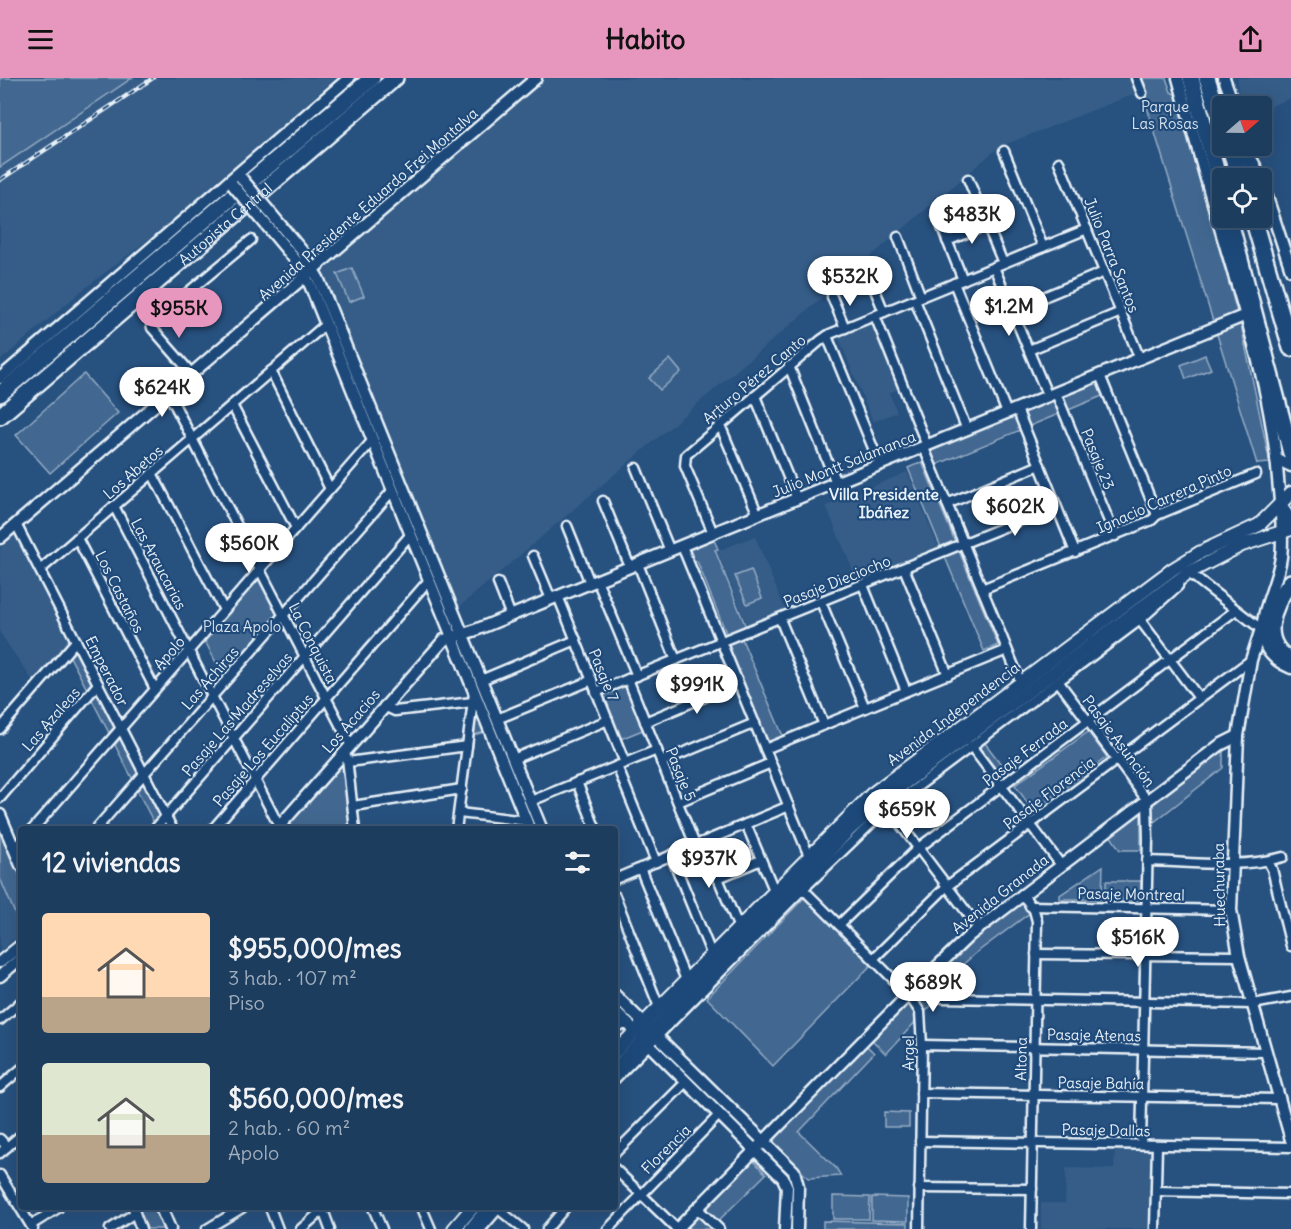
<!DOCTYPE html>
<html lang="es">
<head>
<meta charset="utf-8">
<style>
  :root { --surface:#1d3d5f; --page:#2a4868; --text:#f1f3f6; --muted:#a0aebd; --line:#3b5674; --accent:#e797bd }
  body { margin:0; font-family:Delius,sans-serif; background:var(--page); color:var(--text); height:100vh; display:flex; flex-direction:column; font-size:22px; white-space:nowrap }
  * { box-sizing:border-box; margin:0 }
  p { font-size:20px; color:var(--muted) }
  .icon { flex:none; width:33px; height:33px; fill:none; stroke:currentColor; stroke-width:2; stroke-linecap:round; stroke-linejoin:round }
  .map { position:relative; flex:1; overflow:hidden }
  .details { position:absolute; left:18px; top:748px; width:600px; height:384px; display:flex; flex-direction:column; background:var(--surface); border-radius:6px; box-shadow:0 6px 24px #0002,0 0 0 2px var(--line) }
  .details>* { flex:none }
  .needle { width:39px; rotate:70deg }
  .controls { position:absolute; left:1212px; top:18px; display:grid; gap:12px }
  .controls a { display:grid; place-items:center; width:60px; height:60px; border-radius:6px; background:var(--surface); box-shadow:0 6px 24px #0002,0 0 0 2px var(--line); font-size:30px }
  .price { position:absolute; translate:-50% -51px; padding:0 14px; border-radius:21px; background:#fff; color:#222; font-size:20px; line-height:39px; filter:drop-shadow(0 2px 3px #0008) }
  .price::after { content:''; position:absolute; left:50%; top:36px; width:18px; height:14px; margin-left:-9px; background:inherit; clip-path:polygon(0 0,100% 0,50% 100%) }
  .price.selected { background:var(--accent); color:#111 }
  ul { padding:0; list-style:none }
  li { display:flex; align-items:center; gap:18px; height:150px; padding:0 24px }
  li span { display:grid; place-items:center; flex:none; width:168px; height:120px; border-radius:6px; color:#555 }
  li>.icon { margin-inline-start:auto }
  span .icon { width:72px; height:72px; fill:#fffc; stroke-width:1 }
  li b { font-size:26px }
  h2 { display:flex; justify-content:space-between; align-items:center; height:72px; padding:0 24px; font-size:26px }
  header { display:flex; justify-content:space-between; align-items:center; height:78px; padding:0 24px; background:var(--accent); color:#111; font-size:27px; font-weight:700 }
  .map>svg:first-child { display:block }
</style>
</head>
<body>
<header><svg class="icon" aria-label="menu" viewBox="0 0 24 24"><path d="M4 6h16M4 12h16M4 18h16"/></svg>Habito<svg class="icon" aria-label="share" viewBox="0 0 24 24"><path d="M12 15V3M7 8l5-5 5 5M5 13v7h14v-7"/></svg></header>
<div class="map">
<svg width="1291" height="1151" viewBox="0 0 1291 1151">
  <rect width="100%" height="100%" fill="#27517f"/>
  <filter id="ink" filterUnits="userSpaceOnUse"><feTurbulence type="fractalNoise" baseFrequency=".0167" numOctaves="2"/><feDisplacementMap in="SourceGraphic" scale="12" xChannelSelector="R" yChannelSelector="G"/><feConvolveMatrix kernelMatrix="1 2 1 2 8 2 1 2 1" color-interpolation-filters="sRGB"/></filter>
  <g filter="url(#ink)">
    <!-- built -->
    <g fill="#355d88">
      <polygon points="132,0 336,0 174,142 80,214 0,283 0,89"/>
      <polygon points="538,0 1132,0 1137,15 999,69 458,530 323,194 491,39"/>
      <polygon points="1238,0 1291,0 1291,20 1262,32 1262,28 1244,28 1238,13"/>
      <polygon points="872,244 899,311 889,315 897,334 873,344 838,258"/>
      <polygon points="907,394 938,468 857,502 826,428"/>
      <polygon points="17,455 71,561 70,565 35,606 0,555 0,470"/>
      <polygon points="755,458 785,532 747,547 717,473"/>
      <polygon points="0,800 21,850 21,855 0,873"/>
      <polygon points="1115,1068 1151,1068 1154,1072 1153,1151 1041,1151 1041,1125 1065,1125 1066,1090 1114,1091"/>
    </g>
    <!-- green -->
    <g fill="#436891" stroke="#96acc4" stroke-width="1.5">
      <polygon points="0,0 132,0 0,89"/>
      <polygon points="1138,0 1166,0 1171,14 1176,17 1242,252 1270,385 1257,386"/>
      <polygon points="352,190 364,218 349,224 337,196"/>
      <polygon points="1205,277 1211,291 1186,301 1181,287"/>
      <polygon points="670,281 681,294 660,312 649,300"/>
      <polygon points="84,296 118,335 50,395 16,357"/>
      <polygon points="1096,302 1102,318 936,387 930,372"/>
      <polygon points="922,384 998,567 984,573 908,390"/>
      <polygon points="710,459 714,462 718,471 715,472 746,549 727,557 697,483 691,484 686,471"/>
      <polygon points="751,492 762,520 747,526 735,498"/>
      <polygon points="259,498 279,535 223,598 204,561"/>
      <polygon points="741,559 783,658 765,666 723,567"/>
      <polygon points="76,569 94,605 88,613 69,577"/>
      <polygon points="626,606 645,651 618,662 600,616"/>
      <polygon points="98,612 116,647 109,655 91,620"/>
      <polygon points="474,629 485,654 470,658"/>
      <polygon points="1088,654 1107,679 1033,733 1015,707"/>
      <polygon points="121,659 139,695 133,702 115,667"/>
      <polygon points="985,665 1007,694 1001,698 980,670"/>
      <polygon points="1223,672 1223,690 1154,744 1152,727"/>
      <polygon points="343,687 349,749 285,751 341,688"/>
      <polygon points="143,702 161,737 154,745 136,710"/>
      <polygon points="1141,734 1141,772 1120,772 1110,757"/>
      <polygon points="0,750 21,801 21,850 0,800"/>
      <polygon points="1103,788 1102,821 1060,821 1060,817"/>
      <polygon points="1106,803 1141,803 1141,822 1106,821"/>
      <polygon points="805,819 873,885 773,988 707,920"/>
      <polygon points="1020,820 1031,834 976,875 936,910 927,902 956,874"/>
      <polygon points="920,914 936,923 926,933 915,918"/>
      <polygon points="908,926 915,931 918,941 886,976 872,962"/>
      <polygon points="865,966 874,975 799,1054 836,1090 841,1098 808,1100 772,1063"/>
      <polygon points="884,1034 909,1035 909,1049 884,1049"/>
      <polygon points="751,1080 766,1096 710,1151 680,1151"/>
      <polygon points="833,1118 870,1119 869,1141 833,1141"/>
      <polygon points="872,1119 908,1120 908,1143 872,1142"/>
      <polygon points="133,1130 156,1130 165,1151 141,1151"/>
      <polygon points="823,1143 908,1145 908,1151 823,1151"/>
    </g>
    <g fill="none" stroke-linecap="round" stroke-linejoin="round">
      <!-- minor casing -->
      <g stroke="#e8f1f8" stroke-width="13">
        <g id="minor">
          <polyline points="1136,0 1142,15"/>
          <polyline points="1004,73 1043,169"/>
          <polyline points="1059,84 1140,281"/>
          <polyline points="968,101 1003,185"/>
          <polyline points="937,137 963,202"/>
          <polyline points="898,159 921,219"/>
          <polyline points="947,163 987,147"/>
          <polyline points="994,189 1048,319"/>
          <polyline points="866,190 884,234"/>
          <polyline points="954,205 1007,335"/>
          <polyline points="832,219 845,250"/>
          <polyline points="915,222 967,352"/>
          <polyline points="1012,232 1104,194"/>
          <polyline points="875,238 927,368"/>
          <polyline points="827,258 880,387"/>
          <polyline points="1029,272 1121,234"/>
          <polyline points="789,288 836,405"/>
          <polyline points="271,293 330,411"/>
          <polyline points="192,296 152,250 151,245 251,162"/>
          <polyline points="1100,297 1157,437"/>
          <polyline points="1056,315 1115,458"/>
          <polyline points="169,316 350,666"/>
          <polyline points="755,318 797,421"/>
          <polyline points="232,327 296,450"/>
          <polyline points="1017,331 1075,474"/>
          <polyline points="720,347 758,437"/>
          <polyline points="924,370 1021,605"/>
          <polyline points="636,390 670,473"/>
          <polyline points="152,395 224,532"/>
          <polyline points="603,423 630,489"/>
          <polyline points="947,426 1040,387"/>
          <polyline points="114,428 279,748"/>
          <polyline points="16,446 173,752"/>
          <polyline points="567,448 590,505"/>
          <polyline points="713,455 685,388 686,377 821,262 830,256 1087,151"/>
          <polyline points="77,460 155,611"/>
          <polyline points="682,468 809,778"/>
          <polyline points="533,478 551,521"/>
          <polyline points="638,486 676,582"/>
          <polyline points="904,490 948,597"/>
          <polyline points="40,492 326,246"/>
          <polyline points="1186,497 1188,495 1198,502 1261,551"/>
          <polyline points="597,502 637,598"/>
          <polyline points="498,505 511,538"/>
          <polyline points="863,507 906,613"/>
          <polyline points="982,511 1152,442 1157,437 1256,396"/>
          <polyline points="558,518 625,685"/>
          <polyline points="821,524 865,630"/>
          <polyline points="780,541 824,647"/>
          <polyline points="1140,542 1199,620"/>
          <polyline points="628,601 695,767"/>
          <polyline points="481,602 576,562"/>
          <polyline points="1058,603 1147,722 1148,761 1141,1066"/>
          <polyline points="596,614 1056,428"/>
          <polyline points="384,628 395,633 473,624"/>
          <polyline points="497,641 592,602"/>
          <polyline points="645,644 738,605"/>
          <polyline points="0,651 76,563"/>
          <polyline points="971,668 1061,787"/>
          <polyline points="765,671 1007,572"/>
          <polyline points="347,680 355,752"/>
          <polyline points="513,681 608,642"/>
          <polyline points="348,684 467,668"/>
          <polyline points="661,684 755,645"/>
          <polyline points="617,688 656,784"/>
          <polyline points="577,704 596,752"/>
          <polyline points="0,720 98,606"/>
          <polyline points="531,723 657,672"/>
          <polyline points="678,724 771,685"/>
          <polyline points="353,728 462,711"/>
          <polyline points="888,730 978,849"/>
          <polyline points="459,735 527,743"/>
          <polyline points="746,746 774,812"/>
          <polyline points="32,752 373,362"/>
          <polyline points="95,752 393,412"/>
          <polyline points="154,752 411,456"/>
          <polyline points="212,752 429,502"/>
          <polyline points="456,752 474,615"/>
          <polyline points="703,764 738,848"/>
          <polyline points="15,772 21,764"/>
          <polyline points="671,777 711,875"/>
          <path d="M1147 783C1191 784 1240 791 1283 779"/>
          <polyline points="1268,783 1272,791 1291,868"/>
          <polyline points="640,790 686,902"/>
          <polyline points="718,800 761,782"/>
          <polyline points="615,801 789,728"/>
          <polyline points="803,811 909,917 920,934 922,967 919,1151"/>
          <polyline points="1022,816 1034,832 1037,843 1031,1151"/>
          <polyline points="615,818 659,929"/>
          <polyline points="1030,828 1231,832"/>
          <polyline points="839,847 917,771 1236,532"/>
          <polyline points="1036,876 1239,878"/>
          <polyline points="873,881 946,809 1251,582"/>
          <polyline points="917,908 935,918 943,920 1253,926 1291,919"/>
          <polyline points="0,942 21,924"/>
          <polyline points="615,947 629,947"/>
          <polyline points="922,967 1266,974"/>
          <polyline points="615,1001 803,811 881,736 1140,542 1178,508"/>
          <polyline points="0,1009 21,991"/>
          <polyline points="921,1015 1280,1021"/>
          <polyline points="0,1061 7,1069"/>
          <polyline points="920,1063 1291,1069"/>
          <polyline points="0,1075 21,1057"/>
          <polyline points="615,1075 686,1004"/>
          <polyline points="615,1091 677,1151"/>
          <polyline points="0,1097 33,1151"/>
          <polyline points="919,1110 1032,1111"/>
          <polyline points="1156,1113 1291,1116"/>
          <polyline points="133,1130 141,1151"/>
          <polyline points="270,1130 278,1151"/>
          <polyline points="373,1130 382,1151"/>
          <polyline points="422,1130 431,1151"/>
          <polyline points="497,1130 523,1151"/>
          <polyline points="697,1130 719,1151"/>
          <polyline points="323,1132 330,1151"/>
          <polyline points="31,1147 58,1130"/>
          <polyline points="110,1151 135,1135"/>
          <polyline points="207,1151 242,1130"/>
          <polyline points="301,1151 325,1130"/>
          <polyline points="481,1151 499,1130"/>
          <polyline points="547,1151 565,1130"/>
          <polyline points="608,1151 720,1036"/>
          <polyline points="1155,1151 1157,1067"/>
        </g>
      </g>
      <!-- tertiary casing -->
      <g stroke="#e8f1f8" stroke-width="15">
        <g id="tertiary">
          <polyline points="1261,551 1251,582 1238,658 1231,832 1239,878 1291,1062"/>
          <polyline points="0,737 21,787"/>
          <polyline points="276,752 444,562 473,553 1246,237"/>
          <polyline points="0,884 21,867"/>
          <polyline points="0,898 21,880"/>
          <polyline points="161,1130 170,1151"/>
          <polyline points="677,1151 917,908 970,857 1220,667 1238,658"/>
        </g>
      </g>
      <!-- secondary casing -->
      <g stroke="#e8f1f8" stroke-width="15">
        <g id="secondary">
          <path d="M1178 0C1192 51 1206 102 1221 153 1245 235 1272 316 1278 401 1280 425 1284 456 1281 479 1276 519 1236 566 1291 590"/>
          <polyline points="1224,0 1234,28"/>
          <polyline points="1262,104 1291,192"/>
          <polyline points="268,132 302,173 318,200 542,752"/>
          <polyline points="257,136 297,184 310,207 530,752"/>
          <polyline points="0,300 349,0"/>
          <polyline points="1276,381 1291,388"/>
          <polyline points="0,460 536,0"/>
          <polyline points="615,917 794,1093 798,1108 797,1151"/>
          <polyline points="615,933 783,1100 787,1109 785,1151"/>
        </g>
      </g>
      <!-- primary casing -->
      <g stroke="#e8f1f8" stroke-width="16">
        <g id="primary">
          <polyline points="1280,427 1291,444"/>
          <polyline points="615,974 872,716 1173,491 1199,475 1259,447 1291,415"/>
          <polyline points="615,991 849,752 886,719 1188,495 1242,467 1291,451"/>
          <polyline points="454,1151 472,1130"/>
          <polyline points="471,1151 488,1130"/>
        </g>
      </g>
      <!-- motorway casing -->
      <g stroke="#e8f1f8" stroke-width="20">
        <g id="motorway">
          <polyline points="1191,0 1222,113"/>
          <polyline points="1207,0 1222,46"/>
          <polyline points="1229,68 1240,100"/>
          <polyline points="1241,68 1259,100"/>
          <polyline points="1229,140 1291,375"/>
          <polyline points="1253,140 1291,270"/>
          <polyline points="0,316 372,0"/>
          <path id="s1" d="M0 338 395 0"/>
          <path d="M1291 504C1273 526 1257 565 1291 582"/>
        </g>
      </g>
      <!-- minor -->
      <use href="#minor" stroke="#1f4a7a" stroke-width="8"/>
      <!-- tertiary -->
      <use href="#tertiary" stroke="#1f4a7a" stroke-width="10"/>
      <!-- secondary -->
      <use href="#secondary" stroke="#1f4a7a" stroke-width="10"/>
      <!-- primary -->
      <use href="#primary" stroke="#1f4a7a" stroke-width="12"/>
      <!-- motorway -->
      <use href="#motorway" stroke="#1f4a7a" stroke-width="15"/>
      <!-- rail casing -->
      <g stroke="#e8f1f8" stroke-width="4.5">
        <polyline id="rail" points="0,102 153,0"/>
      </g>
      <!-- rail -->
      <use href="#rail" stroke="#1f4a7a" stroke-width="2" stroke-dasharray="7" stroke-linecap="butt"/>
      <!-- secondary-bridge casing -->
      <g stroke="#e8f1f8" stroke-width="15" stroke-linecap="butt">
        <g id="secondary-bridge">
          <polyline points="242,101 268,132"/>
          <polyline points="232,106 257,136"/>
        </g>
      </g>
      <!-- secondary-bridge -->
      <use href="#secondary-bridge" stroke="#1f4a7a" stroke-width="10"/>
    </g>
  </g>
  <g text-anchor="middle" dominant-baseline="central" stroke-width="4.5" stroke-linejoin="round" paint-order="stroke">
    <!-- park labels -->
    <g font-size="15" fill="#d8e3ee" stroke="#1f4a7a">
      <text x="1165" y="28">Parque<tspan x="1165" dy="17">Las Rosas</tspan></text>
      <text x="242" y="548">Plaza Apolo</text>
    </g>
    <!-- street labels -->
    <g font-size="15" fill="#e8f1f8" stroke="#1f4a7a">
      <text transform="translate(368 126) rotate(-41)">Avenida Presidente Eduardo Frei Montalva</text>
      <text stroke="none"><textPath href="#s1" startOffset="296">Autopista Central</textPath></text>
      <text transform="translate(1112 177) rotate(68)">Julio Parra Santos</text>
      <text transform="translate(754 301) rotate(-40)">Arturo Pérez Canto</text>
      <text transform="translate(1098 381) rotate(68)">Pasaje 23</text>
      <text transform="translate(844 386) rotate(-22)">Julio Montt Salamanca</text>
      <text transform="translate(133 394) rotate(-41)">Los Abetos</text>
      <text transform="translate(1164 421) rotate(-24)">Ignacio Carrera Pinto</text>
      <text transform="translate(159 486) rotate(62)">Las Araucarias</text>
      <text transform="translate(837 503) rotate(-22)">Pasaje Dieciocho</text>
      <text transform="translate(120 514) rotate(63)">Los Castaños</text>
      <text transform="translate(313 565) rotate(63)">La Conquista</text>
      <text transform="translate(169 575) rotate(-49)">Apolo</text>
      <text transform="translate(107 593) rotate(63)">Emperador</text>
      <text transform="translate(604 597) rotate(68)">Pasaje 7</text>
      <text transform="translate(210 600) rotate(-49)">Las Achiras</text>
      <text transform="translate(237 636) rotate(-49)">Pasaje Las Madreselvas</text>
      <text transform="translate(953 636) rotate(-37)">Avenida Independencia</text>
      <text transform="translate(51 641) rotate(-49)">Las Azaleas</text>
      <text transform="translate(351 643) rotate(-49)">Los Acacios</text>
      <text transform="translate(1119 663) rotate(53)">Pasaje Asunción</text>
      <text transform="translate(263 672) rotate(-49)">Pasaje Los Eucaliptus</text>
      <text transform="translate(1025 674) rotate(-37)">Pasaje Ferrada</text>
      <text transform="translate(681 696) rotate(68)">Pasaje 5</text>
      <text transform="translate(1049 715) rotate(-37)">Pasaje Florencia</text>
      <text transform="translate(1219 807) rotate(-91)">Huechuraba</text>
      <text transform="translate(1000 816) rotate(-38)">Avenida Granada</text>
      <text transform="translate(1131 816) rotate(1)">Pasaje Montreal</text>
      <text transform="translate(1094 957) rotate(1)">Pasaje Atenas</text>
      <text transform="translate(908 975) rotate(-90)">Argel</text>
      <text transform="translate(1021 981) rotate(-89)">Altona</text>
      <text transform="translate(1101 1005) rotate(1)">Pasaje Bahía</text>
      <text transform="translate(1106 1052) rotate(1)">Pasaje Dallas</text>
      <text transform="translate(666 1071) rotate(-45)">Florencia</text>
    </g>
    <!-- neighbourhood labels -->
    <g font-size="16" font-weight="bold" fill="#e8f1f8" stroke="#1f4a7a">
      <text x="884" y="416">Villa Presidente<tspan x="884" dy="18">Ibáñez</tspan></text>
    </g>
  </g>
</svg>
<div class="controls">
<a><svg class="needle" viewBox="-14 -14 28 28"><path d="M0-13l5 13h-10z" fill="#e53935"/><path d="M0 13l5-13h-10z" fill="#a0aebd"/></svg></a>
<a><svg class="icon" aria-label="locate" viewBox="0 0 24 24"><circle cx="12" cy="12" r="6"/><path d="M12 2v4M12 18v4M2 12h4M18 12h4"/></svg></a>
</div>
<b class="price" style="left:972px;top:167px">$483K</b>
<b class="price" style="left:850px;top:229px">$532K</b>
<b class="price" style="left:1009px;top:259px">$1.2M</b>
<b class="price selected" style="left:179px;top:261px">$955K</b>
<b class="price" style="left:162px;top:340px">$624K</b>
<b class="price" style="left:1015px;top:459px">$602K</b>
<b class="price" style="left:249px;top:496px">$560K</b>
<b class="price" style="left:697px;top:637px">$991K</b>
<b class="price" style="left:907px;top:762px">$659K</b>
<b class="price" style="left:709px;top:811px">$937K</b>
<b class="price" style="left:1138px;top:890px">$516K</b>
<b class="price" style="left:933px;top:935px">$689K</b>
<section class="details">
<h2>12 viviendas<svg class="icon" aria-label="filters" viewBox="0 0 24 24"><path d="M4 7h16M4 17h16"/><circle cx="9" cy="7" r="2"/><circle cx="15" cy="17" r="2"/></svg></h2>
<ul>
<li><span style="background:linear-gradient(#ffd9b3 70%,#b9a48a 0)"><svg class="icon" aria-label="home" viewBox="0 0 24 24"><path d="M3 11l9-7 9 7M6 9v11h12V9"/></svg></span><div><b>$955,000/mes</b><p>3 hab. · 107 m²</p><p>Piso</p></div></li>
<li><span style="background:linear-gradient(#dfe7d0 60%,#b9a48a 0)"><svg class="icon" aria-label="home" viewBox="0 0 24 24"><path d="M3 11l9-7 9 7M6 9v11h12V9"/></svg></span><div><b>$560,000/mes</b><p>2 hab. · 60 m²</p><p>Apolo</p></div></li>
</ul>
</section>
</div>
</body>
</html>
